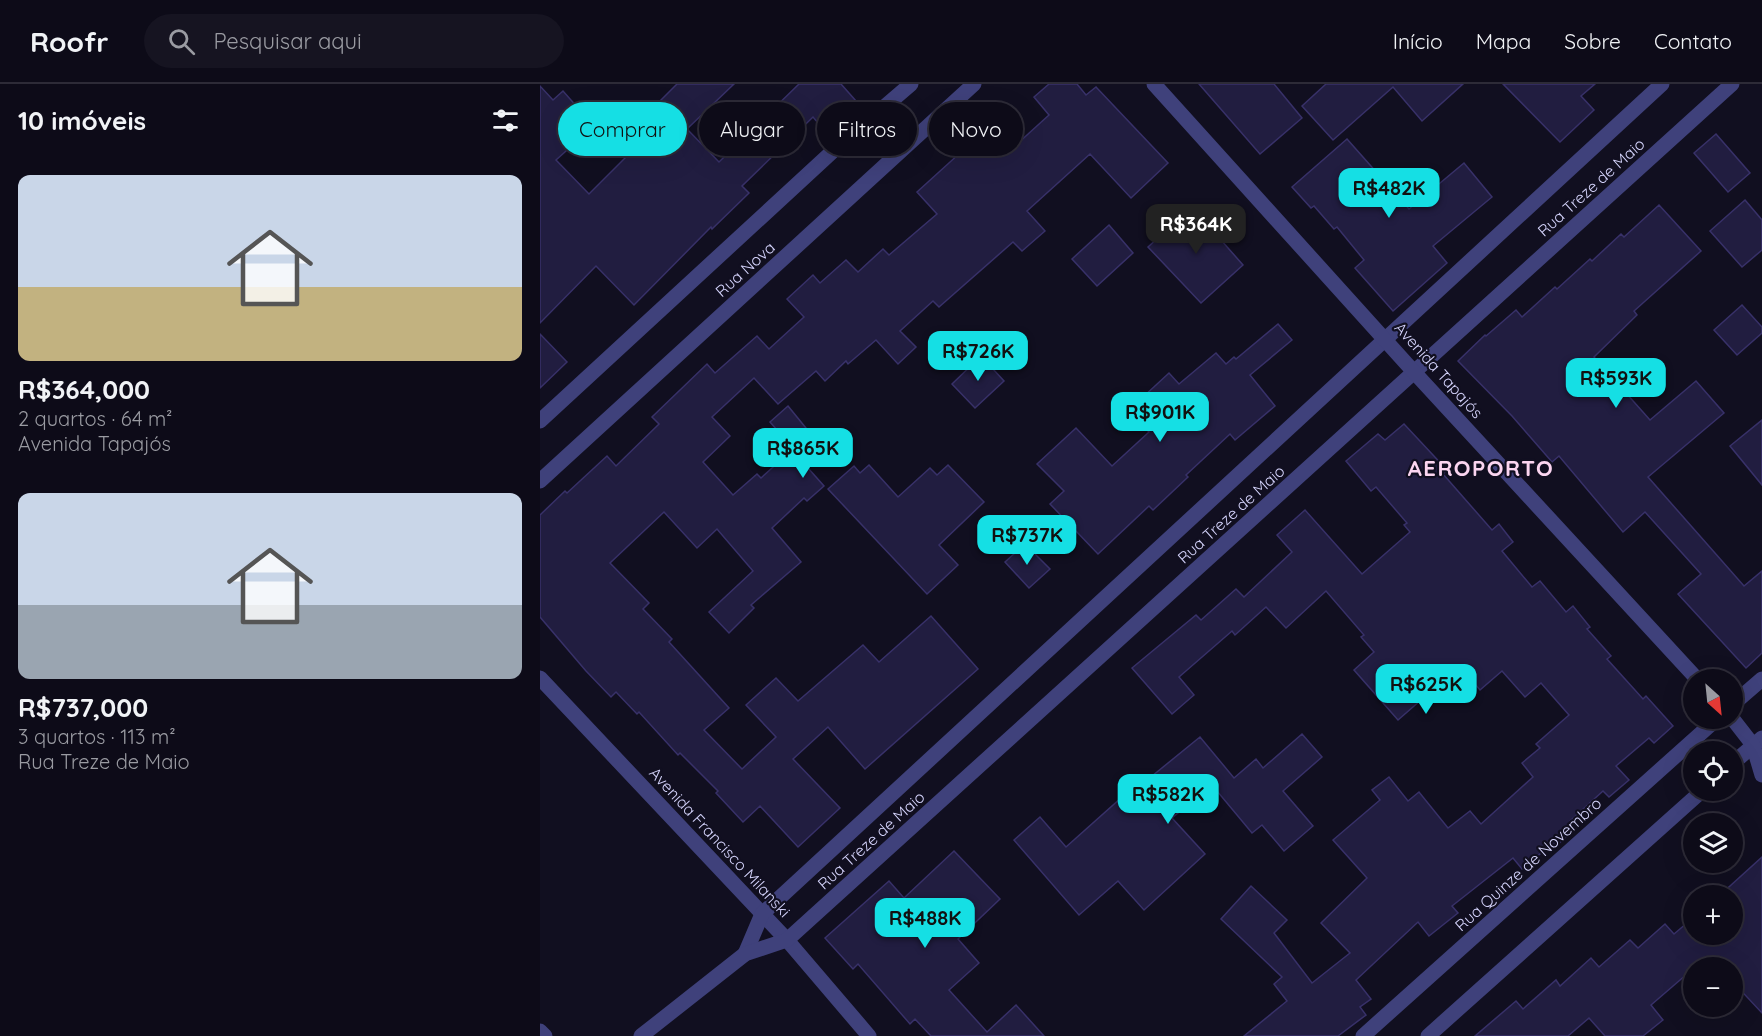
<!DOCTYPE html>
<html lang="pt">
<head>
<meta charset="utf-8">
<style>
  :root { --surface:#0d0b18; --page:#161421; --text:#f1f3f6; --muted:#9a9ba2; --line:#2d2b37; --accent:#15dfe4 }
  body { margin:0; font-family:Quicksand,sans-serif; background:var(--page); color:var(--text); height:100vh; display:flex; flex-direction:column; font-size:22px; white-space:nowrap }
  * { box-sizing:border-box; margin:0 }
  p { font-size:20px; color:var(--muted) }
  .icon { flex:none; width:33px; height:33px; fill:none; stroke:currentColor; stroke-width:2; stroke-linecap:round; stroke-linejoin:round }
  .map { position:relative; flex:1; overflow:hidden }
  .drawer { display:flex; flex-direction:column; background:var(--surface); width:540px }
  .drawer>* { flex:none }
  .banner { position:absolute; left:18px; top:18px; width:570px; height:54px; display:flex; gap:12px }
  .needle { width:39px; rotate:153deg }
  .fabs { position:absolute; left:1143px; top:585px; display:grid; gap:12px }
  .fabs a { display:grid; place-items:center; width:60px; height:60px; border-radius:50%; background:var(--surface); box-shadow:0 6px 24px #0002,0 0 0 2px var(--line); font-size:30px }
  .price { position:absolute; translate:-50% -51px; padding:0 14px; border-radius:12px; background:var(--accent); color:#111; font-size:20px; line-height:39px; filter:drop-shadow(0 2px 3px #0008) }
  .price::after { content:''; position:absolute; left:50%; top:36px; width:18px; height:14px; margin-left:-9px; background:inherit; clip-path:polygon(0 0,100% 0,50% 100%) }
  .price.active { background:#222; color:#fff }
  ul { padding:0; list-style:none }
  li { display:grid; align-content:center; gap:12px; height:318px; padding:0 18px }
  li span { display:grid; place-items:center; height:186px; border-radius:12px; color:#555 }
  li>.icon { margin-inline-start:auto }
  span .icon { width:108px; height:108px; fill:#fffc; stroke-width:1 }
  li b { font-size:26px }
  h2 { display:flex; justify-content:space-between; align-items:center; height:72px; padding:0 18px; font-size:26px }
  .pill { padding:0 21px; border-radius:27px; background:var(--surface); box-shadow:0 6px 24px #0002,0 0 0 2px var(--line); font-size:21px; line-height:54px }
  .pill.active { background:var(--accent); color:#111 }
  header { display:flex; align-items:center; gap:36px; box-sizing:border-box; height:84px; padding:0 30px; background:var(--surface); border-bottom:2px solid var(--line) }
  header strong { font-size:28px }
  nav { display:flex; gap:33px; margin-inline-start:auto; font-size:21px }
  .search { width:420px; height:54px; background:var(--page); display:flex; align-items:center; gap:15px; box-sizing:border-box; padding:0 21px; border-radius:33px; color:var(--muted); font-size:22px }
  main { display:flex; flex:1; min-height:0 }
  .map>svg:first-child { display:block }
</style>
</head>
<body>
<header>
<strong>Roofr</strong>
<div class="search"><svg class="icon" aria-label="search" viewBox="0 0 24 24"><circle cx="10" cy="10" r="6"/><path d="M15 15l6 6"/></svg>Pesquisar aqui</div>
<nav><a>Início</a><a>Mapa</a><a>Sobre</a><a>Contato</a></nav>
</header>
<main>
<section class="drawer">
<h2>10 imóveis<svg class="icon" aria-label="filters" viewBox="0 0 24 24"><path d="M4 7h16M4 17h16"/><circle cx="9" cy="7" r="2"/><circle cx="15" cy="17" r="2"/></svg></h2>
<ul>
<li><span style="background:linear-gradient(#c9d6e8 60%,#c2b280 0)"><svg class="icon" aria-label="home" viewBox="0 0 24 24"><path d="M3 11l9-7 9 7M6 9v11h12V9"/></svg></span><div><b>R$364,000</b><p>2 quartos · 64 m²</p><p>Avenida Tapajós</p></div></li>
<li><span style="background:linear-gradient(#c9d6e8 60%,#9aa5b1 0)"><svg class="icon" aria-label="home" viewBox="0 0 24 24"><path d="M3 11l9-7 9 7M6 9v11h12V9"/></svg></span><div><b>R$737,000</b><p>3 quartos · 113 m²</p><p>Rua Treze de Maio</p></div></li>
</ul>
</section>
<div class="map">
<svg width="1222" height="952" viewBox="0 0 1222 952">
  <rect width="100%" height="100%" fill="#110f20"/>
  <!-- building -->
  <g fill="#211d40" stroke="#383169" stroke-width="1.5">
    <polygon points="137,0 194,0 147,45 179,78 259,0 301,0 316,17 284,46 273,33 202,102 209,109 172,145 171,143 94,221 56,182 0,239 0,2 13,16 23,7 54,42 16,76 49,110 103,56 95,47 115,26 113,24"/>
    <polygon points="509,0 537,0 546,11 556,3 628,79 591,114 550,70 487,127 505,147 482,167 473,158 399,223 393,217 360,247 376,263 358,280 336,256 308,280 306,277 285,297 276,287 238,320 214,294 172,333 190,352 163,378 193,411 217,390 221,394 252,366 284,402 267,417 264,414 232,444 261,478 211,521 214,524 189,549 169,528 213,487 177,445 157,464 124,428 70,479 109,519 103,525 132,555 129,558 189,624 164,646 202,685 236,653 206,621 236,594 258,617 323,561 339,578 391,532 438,585 325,685 288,643 253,675 300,724 258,763 220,722 203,738 176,709 178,707 140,669 138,671 99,628 97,630 76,608 71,613 46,587 0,533 0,431 25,407 27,409 67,372 76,382 119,340 112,333 167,280 175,289 217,252 229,265 264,233 247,215 273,191 280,199 306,176 318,188 343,165 349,171 397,130 377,108 431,59 427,54 449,34 475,62 509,31 494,13"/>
    <polygon points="659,0 734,0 762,34 720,70"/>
    <polygon points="786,0 923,0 882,37 853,3 793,56 762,22"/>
    <polygon points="963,0 1055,0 1041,12 1054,26 1020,58"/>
    <polygon points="1176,50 1210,89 1188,108 1154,69"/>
    <polygon points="807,55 869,125 924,79 952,113 893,162 907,179 853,227 815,184 824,176 797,143 794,145 774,122 771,124 752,103"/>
    <polygon points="1205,116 1222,136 1222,166 1202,183 1170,147"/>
    <polygon points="1119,121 1161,167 1094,227 1097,231 1054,273 1110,336 1156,297 1184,329 1108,393 1204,502 1222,487 1222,569 1206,584 1138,510 1161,490 1105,428 1083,448 1019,372 1012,378 972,332 918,277 945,251 946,252 976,226 982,233 1015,203 1017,205 1050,175 1052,177 1081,150 1084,153"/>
    <polygon points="652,123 703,181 661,219 608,163"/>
    <polygon points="569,141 593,169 557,202 532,175"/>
    <polygon points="1202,221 1222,243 1222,249 1197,271 1174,246"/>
    <polygon points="738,240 752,256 710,291 735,322 695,356 690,350 646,391 648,393 613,426 609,422 558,470 510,420 524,407 497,380 536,344 572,382 609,348 589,326 629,289 639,300 676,269 686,280 694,273 696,275"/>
    <polygon points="0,250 27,278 0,304"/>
    <polygon points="441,272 464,297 435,324 412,300"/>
    <polygon points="248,322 270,349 253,364 230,338"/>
    <polygon points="1222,336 1222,401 1190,362"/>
    <polygon points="864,340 907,386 903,390 952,446 959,440 973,458 962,467 992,503 1000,497 1026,528 1033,522 1050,543 1047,545 1071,572 1067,575 1103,615 1106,612 1133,642 1114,659 1109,654 1076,682 1089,696 1069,713 1063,707 1030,737 1036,744 1015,763 1012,760 982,785 973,774 912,822 918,829 889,852 878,838 816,896 831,915 820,923 826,931 798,952 704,952 747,917 734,900 742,893 681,835 711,802 747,836 734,849 772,899 810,869 781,839 827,794 793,756 840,716 832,706 849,693 868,717 879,708 908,744 930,727 941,740 993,693 982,679 1000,664 996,660 1029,631 1001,599 985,613 962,587 940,606 920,582 858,636 814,586 834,568 821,553 824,551 786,507 746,544 726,523 695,551 692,547 639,593 654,611 632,630 592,584 656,531 661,536 696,505 704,513 752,468 737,451 765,426 822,490 870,448 864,441 867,439 836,403 831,407 806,377 838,350 845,356"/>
    <polygon points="329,381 358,413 390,384 397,391 408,381 444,418 399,461 418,481 387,510 288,405 314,382 320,389"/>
    <polygon points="485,460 510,485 489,504 465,478"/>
    <polygon points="762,650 782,673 743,707 773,742 744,767 722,741 712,749 672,701 632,734 665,770 604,826 578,797 539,831 474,756 500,733 526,763 599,698 601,701 660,653 694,694 716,675 723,684"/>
    <polygon points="414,767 460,815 418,855 439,879 409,906 447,948 476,921 504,952 391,952 375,935 370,940 318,880 313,885 285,854 349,797 364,814"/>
    <polygon points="1222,773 1222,929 1192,897 1192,884 1180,884 1176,879 1171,884 1154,884 1111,921 1123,936 1103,952 1065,952 1049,934 1028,952 935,952 976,917 983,925 1016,896 1020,902 1051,874 1059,883 1090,856 1098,864 1125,840 1134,850 1154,833 1154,850 1192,850 1192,812 1179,812"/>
  </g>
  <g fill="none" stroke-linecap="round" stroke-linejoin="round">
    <!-- minor -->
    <g stroke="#3f417b" stroke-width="15">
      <polyline points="0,337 293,67 371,0"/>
      <polyline points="0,397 434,0"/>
      <polyline points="0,594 247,856 329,952"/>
      <polyline points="1192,621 1222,595"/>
      <polyline points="1192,680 1222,654"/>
      <polyline points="205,870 222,830 1122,0"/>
      <polyline points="0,947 5,952"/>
      <polyline points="101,952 205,870 247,856 1192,0"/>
      <polyline points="823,952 1178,634"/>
      <polyline points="888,952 1163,706"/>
    </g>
    <!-- tertiary -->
    <g stroke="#3f417b" stroke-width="15">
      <polyline points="614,0 874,288 1158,596"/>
      <polyline points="1192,634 1213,661 1222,691"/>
    </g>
  </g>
  <g text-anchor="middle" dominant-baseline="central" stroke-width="4.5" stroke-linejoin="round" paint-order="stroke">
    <!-- street labels -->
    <g font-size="16" fill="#d4d3fb" stroke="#110f20">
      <text transform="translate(1051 103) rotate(-42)">Rua Treze de Maio</text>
      <text transform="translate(205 185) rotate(-42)">Rua Nova</text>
      <text transform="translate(899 286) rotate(48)">Avenida Tapajós</text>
      <text transform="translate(691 430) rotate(-42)">Rua Treze de Maio</text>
      <text transform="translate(331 756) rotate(-42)">Rua Treze de Maio</text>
      <text transform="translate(180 758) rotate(47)">Avenida Francisco Milanski</text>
      <text transform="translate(988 780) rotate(-42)">Rua Quinze de Novembro</text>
    </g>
    <!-- district labels -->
    <g font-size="22" font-weight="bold" letter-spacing="1.5" fill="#fbd5f0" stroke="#110f20">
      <text x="941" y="384">AEROPORTO</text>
    </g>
  </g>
</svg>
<div class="fabs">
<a><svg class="needle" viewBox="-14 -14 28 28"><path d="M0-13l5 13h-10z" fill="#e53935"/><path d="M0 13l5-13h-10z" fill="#9a9ba2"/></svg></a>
<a><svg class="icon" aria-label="locate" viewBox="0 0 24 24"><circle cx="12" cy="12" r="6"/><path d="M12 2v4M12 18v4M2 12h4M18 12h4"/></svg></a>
<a><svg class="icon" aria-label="layers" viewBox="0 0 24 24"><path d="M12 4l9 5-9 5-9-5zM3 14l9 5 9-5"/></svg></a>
<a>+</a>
<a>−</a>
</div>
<b class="price" style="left:849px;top:135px">R$482K</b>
<b class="price active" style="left:656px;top:171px">R$364K</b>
<b class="price" style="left:438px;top:298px">R$726K</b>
<b class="price" style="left:1076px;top:325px">R$593K</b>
<b class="price" style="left:620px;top:359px">R$901K</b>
<b class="price" style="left:263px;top:395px">R$865K</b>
<b class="price" style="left:487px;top:482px">R$737K</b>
<b class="price" style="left:886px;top:631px">R$625K</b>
<b class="price" style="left:628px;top:741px">R$582K</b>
<b class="price" style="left:385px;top:865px">R$488K</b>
<div class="banner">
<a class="pill active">Comprar</a>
<a class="pill">Alugar</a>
<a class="pill">Filtros</a>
<a class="pill">Novo</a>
</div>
</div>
</main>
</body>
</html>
